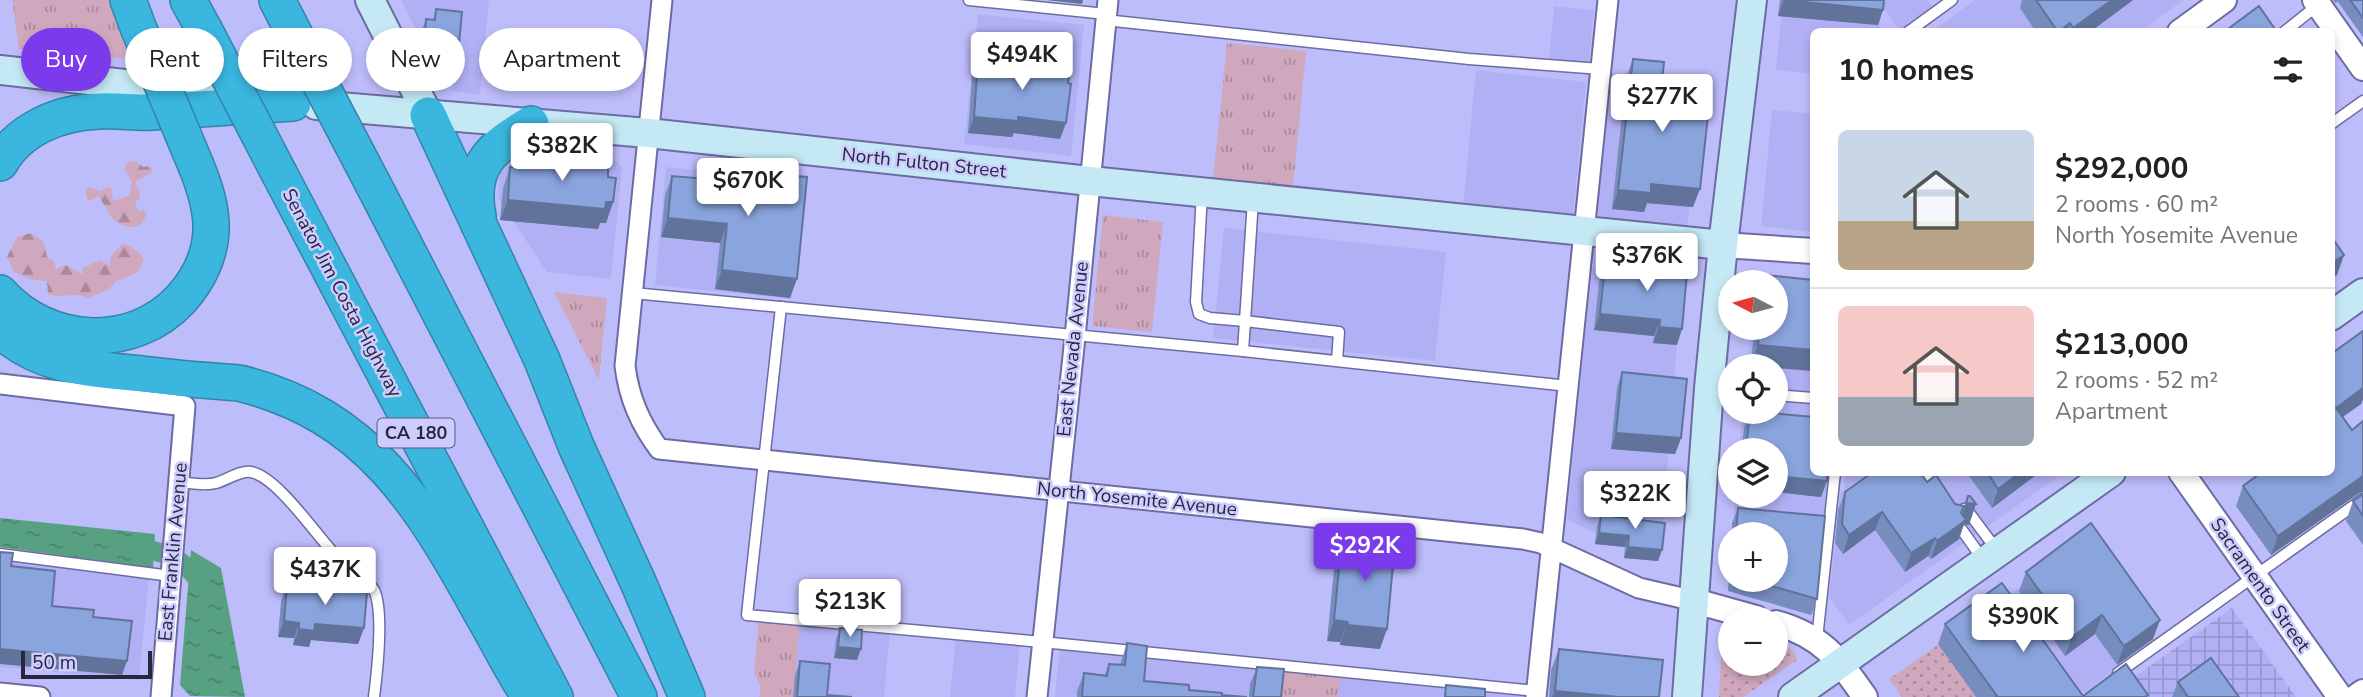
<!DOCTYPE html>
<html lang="en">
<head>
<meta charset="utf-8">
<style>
  :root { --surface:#fff; --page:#f6f6f6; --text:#222; --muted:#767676; --line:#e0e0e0; --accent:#7c3aed }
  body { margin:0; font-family:"Nunito Sans",sans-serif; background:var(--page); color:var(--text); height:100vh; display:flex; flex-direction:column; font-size:26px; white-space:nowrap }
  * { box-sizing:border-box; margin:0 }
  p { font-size:23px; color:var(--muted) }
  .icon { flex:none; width:38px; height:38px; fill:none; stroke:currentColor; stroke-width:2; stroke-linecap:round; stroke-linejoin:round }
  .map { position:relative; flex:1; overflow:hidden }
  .panel { position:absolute; left:1810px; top:28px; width:525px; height:448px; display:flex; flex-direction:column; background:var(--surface); border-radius:10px; box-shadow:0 4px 10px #0003 }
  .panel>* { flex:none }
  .top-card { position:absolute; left:21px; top:28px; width:665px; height:63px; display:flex; gap:14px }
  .needle { width:46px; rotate:276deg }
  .fabs { position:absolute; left:1718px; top:270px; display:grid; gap:14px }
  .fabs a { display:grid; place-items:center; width:70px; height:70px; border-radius:50%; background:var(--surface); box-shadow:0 4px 10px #0003; font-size:35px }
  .scale { position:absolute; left:21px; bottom:18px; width:131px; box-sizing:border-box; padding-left:7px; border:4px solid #28273f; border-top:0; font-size:19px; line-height:24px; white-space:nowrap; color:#28273f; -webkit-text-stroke:5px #ccccfe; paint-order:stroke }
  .price { position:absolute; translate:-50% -60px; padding:0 16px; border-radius:7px; background:#fff; color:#222; font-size:23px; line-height:46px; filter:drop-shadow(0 2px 4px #0008) }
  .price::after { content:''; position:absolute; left:50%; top:42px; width:21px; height:16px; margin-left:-10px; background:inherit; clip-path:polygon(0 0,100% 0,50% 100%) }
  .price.on { background:var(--accent); color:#fff }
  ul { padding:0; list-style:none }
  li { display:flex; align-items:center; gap:21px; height:175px; padding:0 28px }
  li+li { border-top:2px solid var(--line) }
  li span { display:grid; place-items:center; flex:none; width:196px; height:140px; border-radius:10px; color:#555 }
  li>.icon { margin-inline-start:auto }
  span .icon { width:84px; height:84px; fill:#fffc; stroke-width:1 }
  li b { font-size:30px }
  h2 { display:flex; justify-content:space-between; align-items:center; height:84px; padding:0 28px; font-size:30px }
  .tag { padding:0 24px; border-radius:32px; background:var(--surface); box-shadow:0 4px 10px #0003; font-size:24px; line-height:63px }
  .tag.on { background:var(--accent); color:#fff }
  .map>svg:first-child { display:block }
</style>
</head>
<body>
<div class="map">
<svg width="2363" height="697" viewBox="0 0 2363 697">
  <defs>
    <pattern id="industrial-grid" width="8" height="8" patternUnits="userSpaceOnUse" patternTransform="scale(1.75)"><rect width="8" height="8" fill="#b1b0f4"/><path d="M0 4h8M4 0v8" fill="none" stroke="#9897d2"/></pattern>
    <pattern id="grass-tufts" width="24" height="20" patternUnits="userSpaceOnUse" patternTransform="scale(1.75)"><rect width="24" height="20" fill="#d0a8be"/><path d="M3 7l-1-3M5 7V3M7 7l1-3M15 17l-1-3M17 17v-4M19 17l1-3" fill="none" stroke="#a9899c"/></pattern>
    <pattern id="forest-firs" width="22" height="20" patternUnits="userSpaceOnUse" patternTransform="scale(1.75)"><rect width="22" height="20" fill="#d0a8be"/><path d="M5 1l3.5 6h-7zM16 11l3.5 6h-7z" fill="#a9899c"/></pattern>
    <pattern id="park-dots" width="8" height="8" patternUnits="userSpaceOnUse" patternTransform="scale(1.75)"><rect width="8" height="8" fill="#d0a8be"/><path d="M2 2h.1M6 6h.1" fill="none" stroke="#a9899c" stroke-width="1.8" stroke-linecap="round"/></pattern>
    <pattern id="water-ripples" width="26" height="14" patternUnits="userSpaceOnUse" patternTransform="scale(1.75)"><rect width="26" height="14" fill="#57a182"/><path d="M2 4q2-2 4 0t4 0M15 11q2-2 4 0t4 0" fill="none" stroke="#48836c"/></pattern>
  </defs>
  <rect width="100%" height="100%" fill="#bebdfb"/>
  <!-- built -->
  <g fill="#b1b0f4">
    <polygon points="401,0 489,0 480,95 456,92 440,78"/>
    <polygon points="1783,0 1927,0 1934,10 1903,31 1900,31 1882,6 1879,31 1813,32 1813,74 1776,70"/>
    <polygon points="1975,0 2184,0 2140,31 1931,32"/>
    <polygon points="1554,6 1594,10 1588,66 1549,62"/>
    <polygon points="978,14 1084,25 1071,156 964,144"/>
    <polygon points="1476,70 1586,82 1573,217 1463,206"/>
    <polygon points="1612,73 1701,82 1687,230 1596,220"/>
    <polygon points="1772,110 1813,114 1813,232 1761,226"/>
    <polygon points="615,160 622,168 611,279 547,272 498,198 500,173 514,161"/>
    <polygon points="666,167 803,182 791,299 655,285"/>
    <polygon points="1224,228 1446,252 1435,361 1213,338"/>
    <polygon points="1592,268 1660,275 1653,342 1677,345 1660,557 1640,555 1567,519"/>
    <polygon points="1813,296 1813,472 1840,473 1828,481 1814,615 1730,588 1731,579 1776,579 1776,534 1733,534 1735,495 1776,495 1776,450 1739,450 1743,411 1776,411 1776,366 1747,366 1751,327 1776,327"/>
    <polygon points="1845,473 2063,473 1849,625 1829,597 1840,493 1844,490"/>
    <polygon points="0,557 149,578 139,680 0,667"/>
    <polygon points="2048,568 2118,667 2078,697 2005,598"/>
    <polygon points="800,621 890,630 884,697 793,697"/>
    <polygon points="956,637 1020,643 1015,697 950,697"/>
    <polygon points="1060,647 1280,670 1277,697 1055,697"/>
    <polygon points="1340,676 1526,695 1525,697 1338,697"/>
  </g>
  <!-- industrial -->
  <polygon fill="url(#industrial-grid)" points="2232,608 2296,697 2106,697"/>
  <!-- grass -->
  <g fill="url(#grass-tufts)">
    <polygon points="12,0 109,0 131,59 19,49"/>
    <polygon points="1227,43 1306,51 1293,187 1213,179"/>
    <polygon points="1103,215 1163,222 1152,332 1092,326"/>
    <polygon points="554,292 607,298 599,378 598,378"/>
    <polygon points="759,617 800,621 793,697 759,697 761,686 754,673"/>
    <polygon points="1280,670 1340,676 1338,697 1277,697"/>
  </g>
  <!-- forest -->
  <g fill="url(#forest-firs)">
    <path d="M136 161 143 167 148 166 152 168 151 173 135 182 140 192 139 199 135 202 138 211 143 210 147 213C143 222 142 228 131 227 110 225 109 210 98 196L90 201 87 199 85 190 89 187 101 191 107 187 112 189 113 201 129 196 132 182 124 169 128 162Z"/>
    <path d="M31 233 44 242 47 257 54 261 56 269 66 265 82 274 83 268 100 260 110 266 111 256 121 245 127 244 141 254 144 261 137 273 116 281 108 290 88 298C75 291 63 299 48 294L47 281 32 280 14 272 7 257 17 237Z"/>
  </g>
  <!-- park -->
  <g fill="url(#park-dots)">
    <polygon points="2005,598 2075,697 1902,697 1889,679"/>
    <path d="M1726 628 1731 629V663H1776V642C1785 644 1796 650 1797 660L1743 697H1719L1722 634H1725Z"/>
  </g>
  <!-- water -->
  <g fill="url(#water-ripples)">
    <polygon points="0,518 155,534 153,568 0,547"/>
    <polygon points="191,550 221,568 245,697 190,696 180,685"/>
  </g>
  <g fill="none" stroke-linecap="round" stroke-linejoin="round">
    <!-- canal -->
    <path stroke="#57a182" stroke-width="19" d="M129 546C163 551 185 557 203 587"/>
    <!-- service casing -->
    <g stroke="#6c6ba2" stroke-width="13">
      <g id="service">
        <polyline points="969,0 1106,14"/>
        <polyline points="1105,20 1469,59 1601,69"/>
        <polyline points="1908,32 1952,0"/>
        <polyline points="2284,32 2318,5"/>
        <polyline points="2331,124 2363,101"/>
        <polyline points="1202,193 1196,302 1199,314 1210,318 1245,321 1253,200"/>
        <polyline points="633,293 1243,351 1568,386"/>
        <polyline points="781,307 747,615 1042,642 1537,691"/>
        <polyline points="1243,351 1245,321 1339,332 1337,361"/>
        <polyline points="1710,388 1731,390"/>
        <polyline points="1776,395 1813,398"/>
        <polyline points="1924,472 1936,490"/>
        <path d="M179 482C190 483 205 486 216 483 227 480 240 470 251 472 278 477 318 538 338 558 348 569 366 577 374 590 384 611 377 673 374 697"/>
        <polyline points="1964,509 1967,510 1996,549"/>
        <polyline points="1962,530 1984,561"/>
        <polyline points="0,554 171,576"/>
        <polyline points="1817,639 1835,472"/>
        <polyline points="2118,673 2363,499"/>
      </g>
    </g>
    <!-- minor casing -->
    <g stroke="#6c6ba2" stroke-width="23">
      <g id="minor">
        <path d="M662 0 625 366C629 398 640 423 659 449L1523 539 1541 543 1639 588 1695 601"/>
        <polyline points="0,384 185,406 161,697"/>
        <polyline points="0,693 40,697"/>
        <polyline points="1037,697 1075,337 1108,0"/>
        <polyline points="1536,697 1608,0"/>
      </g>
    </g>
    <!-- tertiary casing -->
    <g stroke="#6c6ba2" stroke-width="28">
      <g id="tertiary">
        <polyline points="2315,0 2363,68"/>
        <polyline points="2180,32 2224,0"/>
        <polyline points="1723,245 1813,251"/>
        <polyline points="2181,472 2340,697"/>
        <polyline points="1695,601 1756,618"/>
        <path d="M1776 623C1823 636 1838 659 1865 697"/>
        <polyline points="2356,697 2363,692"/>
      </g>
    </g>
    <!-- secondary casing -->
    <g stroke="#6c6ba2" stroke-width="32">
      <g id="secondary">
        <polyline points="370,0 428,115"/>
        <polyline points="0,70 230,96"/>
        <polyline points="316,105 648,133 1090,181 1723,245"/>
        <polyline points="2331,316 2363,293"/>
        <polyline points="1687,697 1709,388 1723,245 1752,0"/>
        <polyline points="1793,697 2111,472"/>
      </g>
    </g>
    <!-- motorway casing -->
    <g stroke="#3484a7" stroke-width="38">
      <g id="motorway">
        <polyline points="128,0 138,27"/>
        <polyline points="188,0 205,31"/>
        <polyline points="277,0 297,39"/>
        <polyline points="428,115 542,360 576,446 638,582 687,697"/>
        <path d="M0 163C20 128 61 112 100 111 118 110 136 113 153 112 200 109 246 106 293 103"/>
        <polyline points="280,175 555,697"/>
        <polyline points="373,184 639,697"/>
        <path d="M478 216C468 166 493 146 531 124"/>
        <path d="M0 293C47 346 132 352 181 299 198 280 210 256 211 231 212 209 205 188 197 168"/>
        <path d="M0 330C40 367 90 369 142 374 174 378 206 381 239 383 369 415 421 504 482 614 498 641 512 671 530 697"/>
      </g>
    </g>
    <!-- service -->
    <use href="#service" stroke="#fff" stroke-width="10"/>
    <!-- minor -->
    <use href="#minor" stroke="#fff" stroke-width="19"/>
    <!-- tertiary -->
    <use href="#tertiary" stroke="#fff" stroke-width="24"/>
    <!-- secondary -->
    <use href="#secondary" stroke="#c4e9f5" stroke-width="28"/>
    <!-- motorway -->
    <use href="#motorway" stroke="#3ab6df" stroke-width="35"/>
    <!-- motorway-bridge casing -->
    <g stroke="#3484a7" stroke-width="38" stroke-linecap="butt">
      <g id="motorway-bridge">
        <polyline points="138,27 197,168"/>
        <polyline points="205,31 280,175"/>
        <polyline points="297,39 373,184"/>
      </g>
    </g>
    <!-- motorway-bridge -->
    <use href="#motorway-bridge" stroke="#3ab6df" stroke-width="35"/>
  </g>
  <!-- wall -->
  <g fill="#778dbe">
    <polygon points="1780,0 1884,0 1878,25 1778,16"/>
    <polygon points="2022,0 2133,0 2090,32 2036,32 2020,8"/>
    <polygon points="2333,0 2363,0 2363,37 2338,2 2335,3"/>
    <polygon points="436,9 454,64 425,60 427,45 421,44 422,30 426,19 433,20"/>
    <polygon points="1633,59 1661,92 1693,207 1647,203 1644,212 1612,209 1626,78"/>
    <polygon points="978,61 1060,139 1014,133 1012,137 968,133 972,76"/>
    <polygon points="521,158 549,160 550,158 608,177 613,202 606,223 600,223 598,229 500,220 503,188 510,167 518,168"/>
    <polygon points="732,171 790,298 715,289 720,243 661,237 665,195 672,176 728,181"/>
    <polygon points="1666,259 1677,345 1653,343 1654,336 1594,330 1599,282 1605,266 1661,271"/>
    <polygon points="1765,275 1813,280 1751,366 1754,330 1748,330 1748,327 1776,327 1776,282 1763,282"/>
    <polygon points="2363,331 2363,399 2361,404 2343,417 2352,430 2363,421 2363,492 2359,493 2271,555 2236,506 2243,486 2258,475 2257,472 2331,472 2331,354"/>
    <polygon points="1622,372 1681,438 1675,454 1611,449 1617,388"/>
    <polygon points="1750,411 1821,497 1776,492 1776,450 1742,450 1744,427"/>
    <polygon points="1966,472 2040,472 1992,508"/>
    <polygon points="1927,482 1962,514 1968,496 1969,525 1964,524 1959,539 1931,559 1928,556 1905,572 1875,530 1843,554 1835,543 1838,510 1845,492"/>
    <polygon points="2363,494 2363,545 2346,521 2353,501"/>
    <polygon points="1738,508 1825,516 1817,599 1811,615 1728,591 1731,547 1731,579 1776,579 1776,534 1732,534 1732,523"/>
    <polygon points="1601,515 1658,561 1624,558 1625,547 1595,544 1597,526"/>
    <polygon points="1342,538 1380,649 1340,645 1340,642 1327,641 1335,559"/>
    <polygon points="2026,572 2153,639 2117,665 2095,634 2065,656 2019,591"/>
    <polygon points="287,585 364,628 358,644 311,640 309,647 293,645 294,638 278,637 281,601"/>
    <polygon points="1945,624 2083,696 2148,695 2147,697 1976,697 1938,644"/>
    <polygon points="840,628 857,660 834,658 836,639"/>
    <polygon points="1127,643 1144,681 1222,695 1247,697 1077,697 1077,691 1084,673 1105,675 1109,664 1120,665"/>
    <polygon points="1559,649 1659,697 1549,697 1551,670"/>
    <polygon points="800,661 827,695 852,697 793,697 795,675"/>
    <polygon points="1257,667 1281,697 1249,697 1250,684"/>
    <polygon points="2178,682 2239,697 2172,697"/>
  </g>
  <!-- shaded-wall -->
  <g fill="#61739b">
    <polygon points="1046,0 1083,0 1082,4"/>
    <polygon points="1784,0 1883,10 1878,25 1778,16"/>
    <polygon points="2112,0 2133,0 2090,32 2072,32 2073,28"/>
    <polygon points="2070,23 2067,32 2058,32"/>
    <polygon points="425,33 431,34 427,45 421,44"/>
    <polygon points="429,49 458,53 454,64 425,60"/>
    <polygon points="974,117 1018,117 1066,123 1060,139 1014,133 1012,137 968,133"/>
    <polygon points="1651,184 1700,189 1693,207 1647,203 1644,212 1612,209 1618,190"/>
    <polygon points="508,200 606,202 613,202 606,223 600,223 598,229 500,220"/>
    <polygon points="668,218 727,224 720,243 661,237"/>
    <polygon points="2344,255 2337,275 2331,280 2331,264"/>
    <polygon points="722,270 797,279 790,298 715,289"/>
    <polygon points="1600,314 1660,320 1654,336 1594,330"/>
    <polygon points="1659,327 1682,329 1677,345 1653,343"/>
    <polygon points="1749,327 1756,327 1754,330 1748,330"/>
    <polygon points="1758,345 1813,350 1813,371 1776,368 1776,366 1751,366"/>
    <polygon points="2363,377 2363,399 2361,404 2331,425 2336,408"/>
    <polygon points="1616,433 1681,438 1675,454 1611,449"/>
    <polygon points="2021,472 2040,472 1992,508 1998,489"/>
    <polygon points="1776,476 1827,481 1821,497 1776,492"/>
    <polygon points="2363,476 2363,492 2359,493 2271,555 2278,536"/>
    <polygon points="1966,503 1976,504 1969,525 1964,524 1959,539 1931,559 1937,541 1959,523"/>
    <polygon points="1882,512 1875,530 1843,554 1849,535"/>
    <polygon points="1599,533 1629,536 1625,547 1595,544"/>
    <polygon points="1935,538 1928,556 1905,572 1911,553"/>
    <polygon points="1628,547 1662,550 1658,561 1624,558"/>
    <polygon points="2102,615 2095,634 2065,656 2072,637"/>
    <polygon points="1334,620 1348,622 1340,642 1327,641"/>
    <polygon points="2160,620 2153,639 2117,665 2124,646"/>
    <polygon points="284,621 299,623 294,638 278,637"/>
    <polygon points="315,624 364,628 358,644 311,640 309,647 293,645 299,629"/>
    <polygon points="1347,625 1387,629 1380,649 1340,645"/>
    <polygon points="838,647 861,649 857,660 834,658"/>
    <polygon points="0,649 127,661 122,675 0,664"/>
    <polygon points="1555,691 1619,697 1552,697"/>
  </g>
  <!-- building -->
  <g fill="#8aa4dd" stroke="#61739b" stroke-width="2">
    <polygon points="1785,0 1884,0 1883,10"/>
    <polygon points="2036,0 2112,0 2073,28 2070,23 2058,32"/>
    <polygon points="2350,0 2363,0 2363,18"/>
    <polygon points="2259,6 2277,32 2224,32"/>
    <polygon points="436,9 462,12 458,53 429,49 431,34 425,33 426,19 435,20"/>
    <polygon points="1633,59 1664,62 1661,92 1710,97 1700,189 1651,184 1651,193 1618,190"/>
    <polygon points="978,61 1070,69 1068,83 1071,84 1066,123 1018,117 1018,121 974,117"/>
    <polygon points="521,158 549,160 550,158 608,166 608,177 616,178 613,202 606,202 605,209 508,200 510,167 520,168"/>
    <polygon points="732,171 807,177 797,279 722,270 727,224 668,218 672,176 731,181"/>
    <polygon points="2331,236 2344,255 2331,264"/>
    <polygon points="1666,259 1688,262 1682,329 1659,327 1660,320 1600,314 1605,266 1664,271"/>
    <polygon points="1765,275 1813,280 1813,350 1758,345 1760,327 1776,327 1776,282 1764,282"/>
    <polygon points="2363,331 2363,388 2336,408 2352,430 2363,421 2363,476 2278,536 2243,486 2262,472 2331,472 2331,354"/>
    <polygon points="1622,372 1687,379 1681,438 1616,433"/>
    <polygon points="1750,411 1813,417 1813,472 1827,472 1827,481 1776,476 1776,450 1746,450"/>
    <polygon points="1873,472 1920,472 1927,482 1936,475 1955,504 1964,506 1961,513 1966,520 1937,541 1935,538 1911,553 1882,512 1849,535 1842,524 1845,492"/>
    <polygon points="1987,472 2021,472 1998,489"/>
    <polygon points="2363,494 2363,516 2353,501"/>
    <polygon points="1968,496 1970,496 1976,504 1966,503"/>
    <polygon points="1738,508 1825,516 1817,599 1747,579 1776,579 1776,534 1736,534"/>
    <polygon points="1601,515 1665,523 1662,550 1628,547 1629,536 1599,533"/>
    <polygon points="2091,523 2160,620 2124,646 2102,615 2072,637 2026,572"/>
    <polygon points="1342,538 1395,544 1387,629 1347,625 1348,622 1334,620"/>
    <polygon points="0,552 13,553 11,566 55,571 52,606 94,610 93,617 132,621 127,661 0,649"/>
    <polygon points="2002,583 2083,696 2126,664 2148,695 2145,697 1995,697 1997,696 1945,624"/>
    <polygon points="287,585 367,592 364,628 315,624 314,631 299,629 299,623 284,621"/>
    <polygon points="840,628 862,630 861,649 838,647"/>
    <polygon points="1127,643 1147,646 1144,681 1189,685 1189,690 1222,693 1222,695 1247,697 1082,697 1084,673 1107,676 1109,664 1125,665"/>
    <polygon points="1559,649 1663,660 1659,697 1619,697 1555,691"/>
    <polygon points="2211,658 2239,697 2188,697 2178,682"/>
    <polygon points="800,661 830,664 827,695 852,697 797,697"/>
    <polygon points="1257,667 1284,669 1281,697 1253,697"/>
    <polygon points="1446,685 1485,689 1485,697 1445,697"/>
  </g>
  <g text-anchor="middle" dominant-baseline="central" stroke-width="5" stroke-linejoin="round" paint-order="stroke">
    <!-- shield labels -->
    <rect fill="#ccccfe" stroke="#595878" stroke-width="2" x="377.5" y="418.5" width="77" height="29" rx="5"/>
    <g font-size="18" font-weight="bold" fill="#28273f">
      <text x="416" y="433">CA 180</text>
    </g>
    <!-- street labels -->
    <g font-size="19" fill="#28273f" stroke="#ccccfe">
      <text transform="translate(924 163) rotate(6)">North Fulton Street</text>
      <text transform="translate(342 293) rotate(62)">Senator Jim Costa Highway</text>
      <text transform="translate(1073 349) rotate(-84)">East Nevada Avenue</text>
      <text transform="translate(1137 499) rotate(6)">North Yosemite Avenue</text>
      <text transform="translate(173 552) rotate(-85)">East Franklin Avenue</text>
      <text transform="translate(2260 585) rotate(55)">Sacramento Street</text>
    </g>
  </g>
</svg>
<div class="fabs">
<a><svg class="needle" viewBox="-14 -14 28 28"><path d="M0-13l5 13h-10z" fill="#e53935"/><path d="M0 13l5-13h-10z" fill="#767676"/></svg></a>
<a><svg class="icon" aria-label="locate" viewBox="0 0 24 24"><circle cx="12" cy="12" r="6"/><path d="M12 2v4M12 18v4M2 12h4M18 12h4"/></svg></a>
<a><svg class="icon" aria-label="layers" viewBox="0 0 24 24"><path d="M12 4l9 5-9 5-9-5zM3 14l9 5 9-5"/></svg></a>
<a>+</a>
<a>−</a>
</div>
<div class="scale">50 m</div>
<b class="price" style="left:1022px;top:92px">$494K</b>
<b class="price" style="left:1662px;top:134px">$277K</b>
<b class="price" style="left:562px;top:183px">$382K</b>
<b class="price" style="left:748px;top:218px">$670K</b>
<b class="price" style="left:1647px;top:293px">$376K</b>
<b class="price" style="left:1635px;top:531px">$322K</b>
<b class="price on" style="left:1365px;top:583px">$292K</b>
<b class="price" style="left:325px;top:607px">$437K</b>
<b class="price" style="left:850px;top:639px">$213K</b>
<b class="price" style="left:2023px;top:654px">$390K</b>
<div class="top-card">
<a class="tag on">Buy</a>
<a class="tag">Rent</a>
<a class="tag">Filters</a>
<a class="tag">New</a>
<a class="tag">Apartment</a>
</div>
<section class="panel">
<h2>10 homes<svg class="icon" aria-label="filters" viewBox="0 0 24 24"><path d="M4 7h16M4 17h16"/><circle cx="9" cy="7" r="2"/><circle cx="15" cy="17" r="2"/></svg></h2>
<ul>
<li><span style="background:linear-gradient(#c9d6e8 65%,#b9a48a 0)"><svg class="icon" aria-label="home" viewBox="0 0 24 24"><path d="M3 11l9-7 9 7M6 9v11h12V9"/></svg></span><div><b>$292,000</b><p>2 rooms · 60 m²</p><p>North Yosemite Avenue</p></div></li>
<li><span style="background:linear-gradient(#f6c9c9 65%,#9aa5b1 0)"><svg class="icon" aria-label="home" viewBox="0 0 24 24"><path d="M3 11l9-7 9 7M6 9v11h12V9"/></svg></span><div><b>$213,000</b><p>2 rooms · 52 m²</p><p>Apartment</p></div></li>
</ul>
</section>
</div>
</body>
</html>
